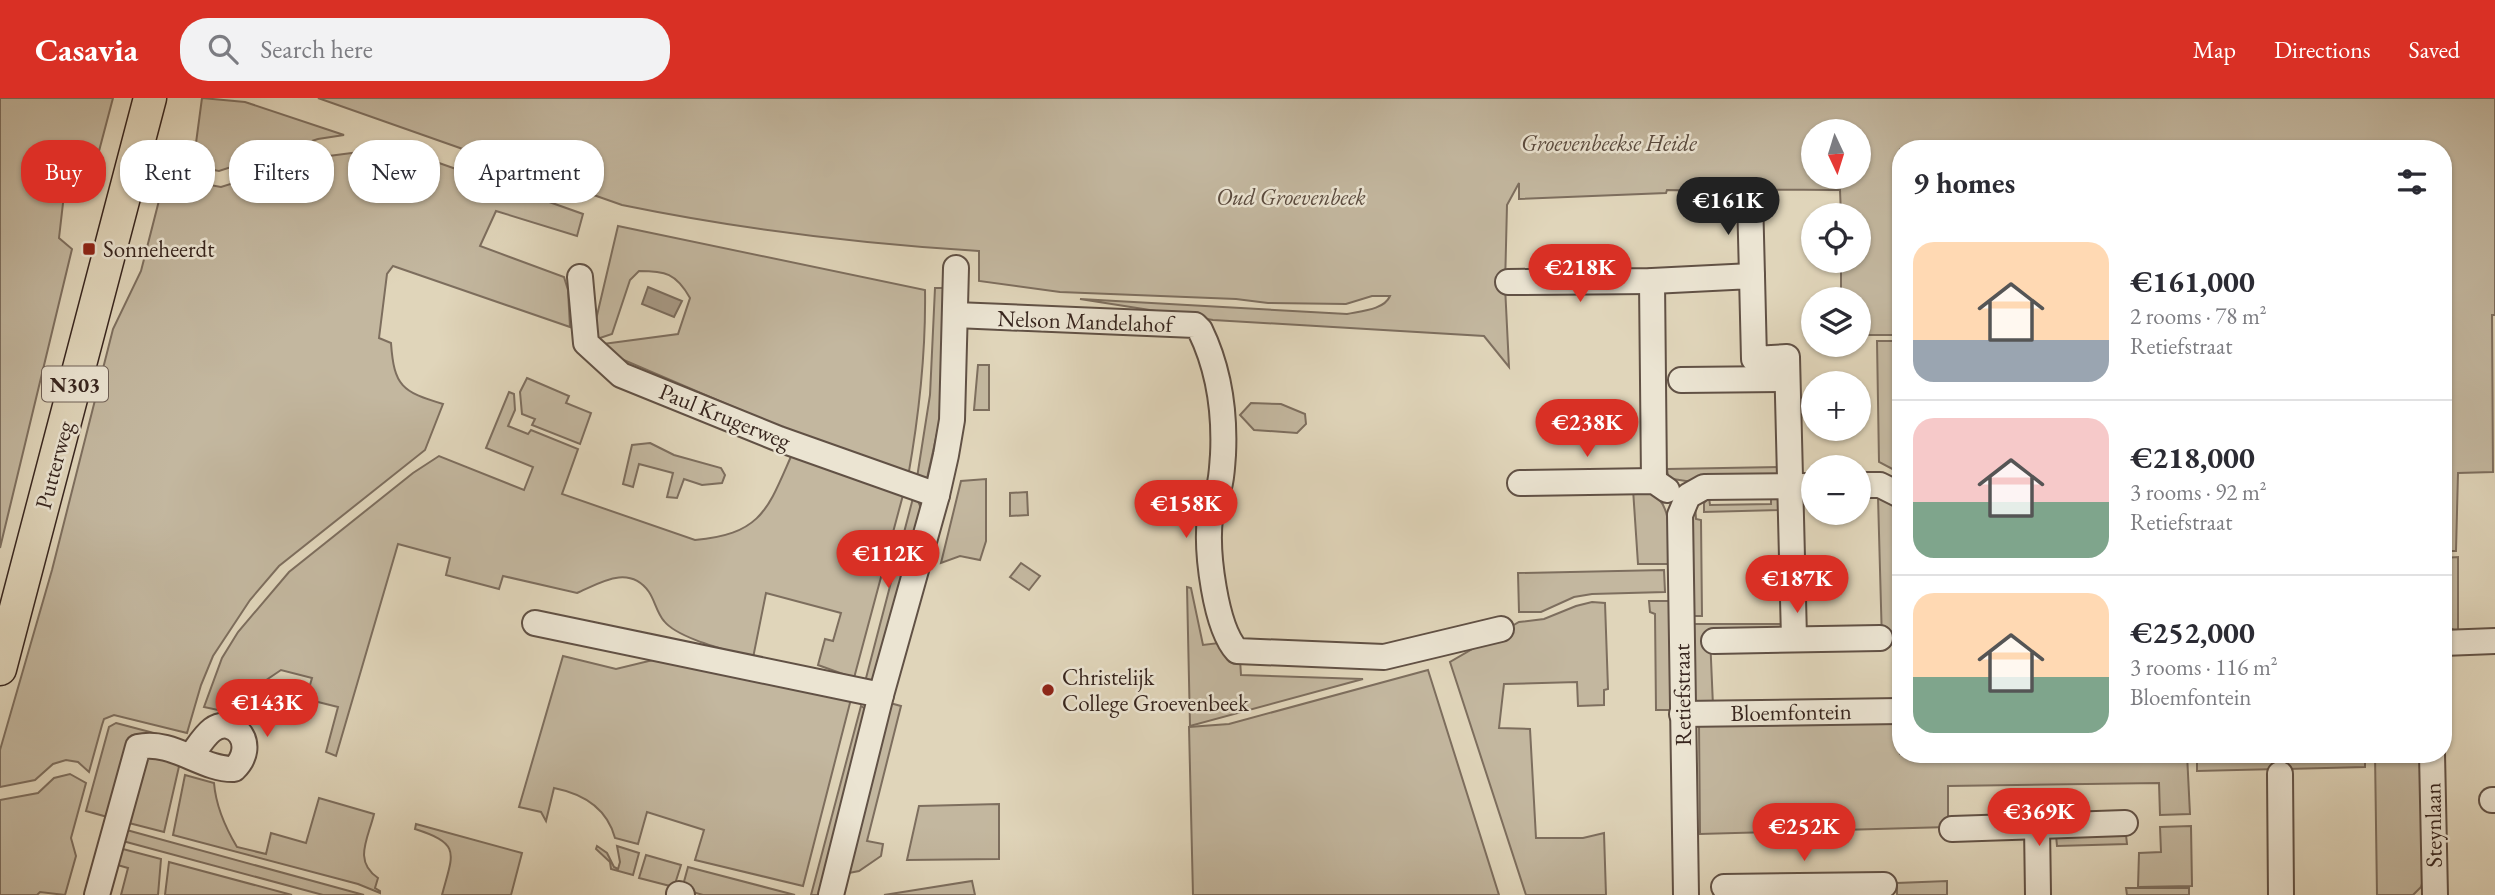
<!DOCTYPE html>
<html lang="en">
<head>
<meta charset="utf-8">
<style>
  :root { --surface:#fff; --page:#f2f2f3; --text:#2b2b33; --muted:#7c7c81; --line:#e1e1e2; --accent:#d93025 }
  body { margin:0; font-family:"EB Garamond",serif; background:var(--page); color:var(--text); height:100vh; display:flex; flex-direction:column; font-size:26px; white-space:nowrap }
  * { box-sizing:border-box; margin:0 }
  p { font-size:23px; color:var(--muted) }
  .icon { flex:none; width:38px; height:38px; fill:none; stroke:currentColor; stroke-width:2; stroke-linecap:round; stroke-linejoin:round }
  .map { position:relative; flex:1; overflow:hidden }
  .drawer { position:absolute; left:1892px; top:42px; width:560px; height:623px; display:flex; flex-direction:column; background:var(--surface); border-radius:28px; box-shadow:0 2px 5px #0004 }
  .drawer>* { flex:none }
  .banner { position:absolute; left:21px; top:42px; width:665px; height:63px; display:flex; gap:14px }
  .needle { width:46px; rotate:176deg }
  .controls { position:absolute; left:1801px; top:21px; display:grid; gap:14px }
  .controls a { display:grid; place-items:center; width:70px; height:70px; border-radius:50%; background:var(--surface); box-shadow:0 2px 5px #0004; font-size:35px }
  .price { position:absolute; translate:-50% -60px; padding:0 16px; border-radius:24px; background:var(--accent); color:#fff; font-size:23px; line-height:46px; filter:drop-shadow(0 2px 4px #0008) }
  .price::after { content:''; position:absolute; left:50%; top:42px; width:21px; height:16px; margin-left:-10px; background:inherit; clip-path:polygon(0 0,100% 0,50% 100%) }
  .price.selected { background:#222; color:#fff }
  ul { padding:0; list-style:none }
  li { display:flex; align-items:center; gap:21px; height:175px; padding:0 21px }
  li+li { border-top:2px solid var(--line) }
  li span { display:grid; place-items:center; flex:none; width:196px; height:140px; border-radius:21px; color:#555 }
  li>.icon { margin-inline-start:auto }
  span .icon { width:84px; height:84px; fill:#fffc; stroke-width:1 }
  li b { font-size:30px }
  h2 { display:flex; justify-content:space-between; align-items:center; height:84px; padding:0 21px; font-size:30px }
  .tag { padding:0 24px; border-radius:28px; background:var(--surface); box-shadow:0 2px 5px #0004; font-size:24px; line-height:63px }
  .tag.selected { background:var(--accent); color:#fff }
  header { display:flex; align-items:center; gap:42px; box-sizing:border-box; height:98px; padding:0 35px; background:var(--accent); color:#fff }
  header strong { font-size:33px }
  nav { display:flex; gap:38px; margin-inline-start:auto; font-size:24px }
  .search { width:490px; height:63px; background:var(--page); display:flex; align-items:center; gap:18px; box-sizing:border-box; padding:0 24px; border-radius:28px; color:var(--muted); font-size:26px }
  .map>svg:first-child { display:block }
</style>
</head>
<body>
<header>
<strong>Casavia</strong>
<div class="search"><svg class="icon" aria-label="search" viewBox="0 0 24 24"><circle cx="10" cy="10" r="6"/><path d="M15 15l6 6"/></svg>Search here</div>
<nav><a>Map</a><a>Directions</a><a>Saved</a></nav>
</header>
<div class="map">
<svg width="2495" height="797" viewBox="0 0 2495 797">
  <rect width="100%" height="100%" fill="#e0d5ba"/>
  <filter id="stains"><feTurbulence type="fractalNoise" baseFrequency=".00286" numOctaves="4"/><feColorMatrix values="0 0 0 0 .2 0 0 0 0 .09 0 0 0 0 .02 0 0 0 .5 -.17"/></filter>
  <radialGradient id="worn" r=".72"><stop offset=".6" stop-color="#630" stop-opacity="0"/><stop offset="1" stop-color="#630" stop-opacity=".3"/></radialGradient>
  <!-- green -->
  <g fill="#c3b79f" stroke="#7d6e5e" stroke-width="2" fill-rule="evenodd">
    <polygon points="0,0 113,0 94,72 74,67 68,88 65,88 59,140 72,151 0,450"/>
    <polygon points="202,0 245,4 344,37 318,41 219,73 176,65 182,43 196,45"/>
    <path d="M318 0H2495V217H2492L2493 374 2458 375 2456 453H2443V51H1900V237H1859L1858 201H1841V163H1858V117H1841L1840 92C1782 91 1725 93 1667 92L1666 95 1519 101V85L1507 107 1505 188 1509 269 1484 238 1213 222 1080 201 1347 216C1361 213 1384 212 1390 198H1372L1346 206 1268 205 1236 201 1060 194 979 183V153C862 146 739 131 622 107ZM1813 33H1858V79H1813Z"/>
    <path d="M375 52 425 60 583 116 577 138 496 113 480 148 564 179 568 192 570 229 393 168 387 176 379 240 391 245C394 288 402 294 443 306L425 352 279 468 250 502 213 558 201 587 187 635 114 617 104 621 102 627 89 674 78 664 66 662 53 666 35 682 0 689V652L52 472 113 231 141 173 165 79 221 89 313 60Z"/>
    <path d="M618 128 925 192C926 255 919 317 908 379L848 358 612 257 603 246 678 236 690 200C676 175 665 173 639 173L630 182 612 236 591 243Z"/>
    <polygon points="935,190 946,190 940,322 926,385 916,386 930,297"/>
    <polygon points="1877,243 1900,243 1900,375 1879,364"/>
    <polygon points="978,267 989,267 989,312 974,312"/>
    <polygon points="527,280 569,298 566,305 591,315 580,346 532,327 535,321 522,316 520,294"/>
    <path d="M509 294 514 296 515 312 508 328 528 336 531 332 578 351 562 396 695 442C763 436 768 410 793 354L903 397 854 580 818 567 825 541 833 543 841 515 766 495 753 560C731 553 678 541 664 523 657 515 655 503 649 494 629 466 600 485 577 495L503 478 499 491 446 477 450 460 398 446 336 658 326 654 338 609 306 601 312 580 281 572 256 589 232 615 204 609 222 560 238 534 289 474 413 375 439 358 524 392 533 369 486 350Z"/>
    <polygon points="1251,305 1281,306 1305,316 1306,326 1297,335 1254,332 1240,317"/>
    <polygon points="650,345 674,357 721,370 725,377 722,385 702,387 684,381 677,400 667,399 673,375 639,366 633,389 623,386 632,347"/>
    <polygon points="1781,369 1782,380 1686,383 1673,381 1668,378 1667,371"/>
    <polygon points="986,381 986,443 980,462 960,458 941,465 961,383"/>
    <path d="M1633 391C1638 392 1645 392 1650 394 1675 407 1668 443 1668 466H1638Z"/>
    <polygon points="1027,394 1028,417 1010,418 1010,395"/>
    <polygon points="1709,399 1710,407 1771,406 1771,399 1780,399 1780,412 1704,414 1704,405"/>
    <polygon points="1878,399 1885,399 1900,410 1900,474 1896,475 1900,475 1900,544 1882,544"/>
    <polygon points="913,400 918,403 921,410 879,587 865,584"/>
    <polygon points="1695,406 1696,421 1701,422 1702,518 1690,518 1692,408"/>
    <polygon points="2458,459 2458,534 2446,528 2443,523 2445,478 2443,476 2443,460"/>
    <polygon points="1021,465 1040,478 1029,492 1010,479"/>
    <polygon points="1664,472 1665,494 1592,496 1574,499 1541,514 1519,514 1518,475"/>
    <polygon points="1187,489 1191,490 1203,547 1219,545 1240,561 1241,577 1363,581 1190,628"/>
    <polygon points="1649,503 1671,503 1672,612 1656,612 1655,516 1650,514"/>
    <polygon points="1592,504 1605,505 1608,591 1604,592 1604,607 1578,608 1577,584 1504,586 1499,630 1530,631 1536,740 1583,740 1604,735 1606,797 1526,797 1450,564 1519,524 1544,521 1576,508"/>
    <polygon points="1691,526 1785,526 1785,533 1710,538 1713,608 1692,608"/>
    <path d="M563 558 616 571 657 561 851 601 803 788 695 762 704 732 647 714 638 746 615 740C607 710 584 696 554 690L546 723 541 714 519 709Z"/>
    <polygon points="1428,572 1499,797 1193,797 1189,629 1229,626"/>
    <polygon points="890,605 901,608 867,743 883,746 881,758 859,773 849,775"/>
    <polygon points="861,608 872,615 824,797 811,797"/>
    <polygon points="1900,624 1900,656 2187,656 2190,716 2160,717 2159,685 1948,688 1948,729 1700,736 1699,626"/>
    <polygon points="116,625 184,643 147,639 111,720 86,713 109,629"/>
    <polygon points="2197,656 2365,656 2365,669 2197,673"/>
    <polygon points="2375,656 2423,656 2424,779 2421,789 2413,797 2377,797"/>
    <polygon points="144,658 180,664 164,734 125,724"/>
    <polygon points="70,676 86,685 71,740 76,758 65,797 40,794 37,797 0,797 0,702 38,695 54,680"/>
    <path d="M185 677 214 685C216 709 225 729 237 749L266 756 271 735 306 745 319 700 374 716C368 741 353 763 378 780L375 790 380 793V795L358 786 173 737Z"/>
    <polygon points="999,706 999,761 907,762 919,708"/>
    <path d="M416 726 522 755 511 797H442C453 755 462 746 415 731Z"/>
    <polygon points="2191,728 2192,788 2138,789 2139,755 2161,754 2160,729"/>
    <polygon points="123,731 364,797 323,797 119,742"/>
    <polygon points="2056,737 2126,737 2127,746 2057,748"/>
    <polygon points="597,748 607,755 614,769 618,771 620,764 617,748 639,755 633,777 611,771 610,764 596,751"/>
    <polygon points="119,750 161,761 158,797 121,797 128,770 114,766"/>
    <polygon points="646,757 681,767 674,789 639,780"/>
    <polygon points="169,764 292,797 165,797"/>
    <polygon points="688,769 795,797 703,797 682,791"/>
    <polygon points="972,783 975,797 884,797"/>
    <polygon points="1947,783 1947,797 1897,797 1897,785"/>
    <polygon points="2126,790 2189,790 2189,797 2127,797"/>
  </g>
  <!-- water -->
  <polygon fill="#a79985" stroke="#7a6b5c" stroke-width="2" points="648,189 682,203 674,219 642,206"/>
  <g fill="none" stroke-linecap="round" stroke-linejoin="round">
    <!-- minor casing -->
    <g stroke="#615145" stroke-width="28">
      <g id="minor">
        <polyline points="1750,99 1752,178"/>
        <polyline points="580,179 586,245 621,277 779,341 937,397"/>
        <polyline points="1652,183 1654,383"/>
        <polyline points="1508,184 1652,183 1752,178 1754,261 1787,259 1794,540"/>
        <path d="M955 217 1195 227 1200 232C1219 271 1225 315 1223 357 1222 368 1222 379 1219 389 1217 400 1211 410 1210 420 1206 453 1215 529 1237 553L1384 559 1501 531"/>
        <polyline points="1681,282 1787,281"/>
        <polyline points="1520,385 1654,383 1667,392"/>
        <polyline points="1858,387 1880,387 1900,397"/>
        <polyline points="535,525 881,597"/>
        <polyline points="1714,543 1880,540"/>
        <polyline points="2443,545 2495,543"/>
        <polyline points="1682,616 1900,613"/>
        <polyline points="2432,656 2435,797"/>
        <polyline points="2280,676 2281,797"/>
        <polyline points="2492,702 2495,702"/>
        <polyline points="2037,728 2038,797"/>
        <polyline points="1952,731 2125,725"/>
        <polyline points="1724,789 1884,787"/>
        <polyline points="679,796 682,797"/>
        <path d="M97 797 138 649C172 641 202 672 234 671 259 647 234 616 212 632 204 638 197 650 191 658"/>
        <polyline points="831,797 881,597 937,397 946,357 952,322 956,170"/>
        <polyline points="1686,797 1680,417 1688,398 1704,389 1813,388"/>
      </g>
    </g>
    <!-- major casing -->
    <g stroke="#37251e" stroke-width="35">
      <polyline id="major" points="0,571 150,0"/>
    </g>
    <!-- minor -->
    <use href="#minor" stroke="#ebe4d2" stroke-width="24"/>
    <!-- major -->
    <use href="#major" stroke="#e0d5ba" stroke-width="32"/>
  </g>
  <!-- markers -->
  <g fill="#8f2418" stroke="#ebe4d2" stroke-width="2.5">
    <rect x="82" y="144" width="14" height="14" rx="3.5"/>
    <circle cx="1048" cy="592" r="7"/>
  </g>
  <g text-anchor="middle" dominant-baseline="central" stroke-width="5" stroke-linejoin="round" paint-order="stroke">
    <!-- shield labels -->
    <rect fill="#ebe4d2" stroke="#6d5e54" stroke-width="2" x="42" y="268.5" width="66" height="35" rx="5"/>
    <g font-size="21" font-weight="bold" fill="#37251e">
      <text x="75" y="286">N303</text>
    </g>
    <!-- park labels -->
    <g font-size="23" font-style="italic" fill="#5a4a3e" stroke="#ebe4d2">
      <text x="1609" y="45">Groevenbeekse Heide</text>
      <text x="1291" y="99">Oud Groevenbeek</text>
    </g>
    <!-- poi labels -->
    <g font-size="23" fill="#37251e" stroke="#ebe4d2" text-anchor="start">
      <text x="103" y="151">Sonneheerdt</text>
      <text x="1062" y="579">Christelijk<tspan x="1062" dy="26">College Groevenbeek</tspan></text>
    </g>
    <!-- street labels -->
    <g font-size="23" fill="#37251e" stroke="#ebe4d2">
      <text transform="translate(1085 223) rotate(2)">Nelson Mandelahof</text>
      <text transform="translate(725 318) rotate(22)">Paul Krugerweg</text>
      <text transform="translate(54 367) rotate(-75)">Putterweg</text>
      <text transform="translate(1682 597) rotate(-91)">Retiefstraat</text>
      <text transform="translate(1791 614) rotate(-1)">Bloemfontein</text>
      <text transform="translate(2433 727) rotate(-91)">Steynlaan</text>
    </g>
  </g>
  <rect width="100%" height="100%" filter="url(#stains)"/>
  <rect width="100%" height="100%" fill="url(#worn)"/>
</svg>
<div class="controls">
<a><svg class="needle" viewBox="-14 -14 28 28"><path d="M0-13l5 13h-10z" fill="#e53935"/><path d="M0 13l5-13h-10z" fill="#7c7c81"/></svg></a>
<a><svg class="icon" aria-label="locate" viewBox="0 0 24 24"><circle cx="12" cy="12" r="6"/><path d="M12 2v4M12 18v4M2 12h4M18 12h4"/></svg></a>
<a><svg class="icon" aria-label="layers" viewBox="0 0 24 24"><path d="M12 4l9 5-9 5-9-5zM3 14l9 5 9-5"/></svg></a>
<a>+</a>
<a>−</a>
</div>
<b class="price selected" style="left:1728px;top:139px">€161K</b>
<b class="price" style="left:1580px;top:206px">€218K</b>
<b class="price" style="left:1587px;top:361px">€238K</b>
<b class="price" style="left:1186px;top:442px">€158K</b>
<b class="price" style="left:888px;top:492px">€112K</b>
<b class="price" style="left:1797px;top:517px">€187K</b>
<b class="price" style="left:267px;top:641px">€143K</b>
<b class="price" style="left:2039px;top:750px">€369K</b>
<b class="price" style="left:1804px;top:765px">€252K</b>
<div class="banner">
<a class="tag selected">Buy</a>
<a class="tag">Rent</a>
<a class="tag">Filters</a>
<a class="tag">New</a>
<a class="tag">Apartment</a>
</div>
<section class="drawer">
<h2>9 homes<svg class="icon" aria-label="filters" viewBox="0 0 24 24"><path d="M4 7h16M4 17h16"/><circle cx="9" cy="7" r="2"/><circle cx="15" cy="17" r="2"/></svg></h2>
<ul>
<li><span style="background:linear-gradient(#ffd9b3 70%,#9aa5b1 0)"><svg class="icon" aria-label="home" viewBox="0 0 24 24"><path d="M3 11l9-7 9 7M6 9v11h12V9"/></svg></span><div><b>€161,000</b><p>2 rooms · 78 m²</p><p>Retiefstraat</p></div></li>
<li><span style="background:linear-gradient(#f6c9c9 60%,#7fa58c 0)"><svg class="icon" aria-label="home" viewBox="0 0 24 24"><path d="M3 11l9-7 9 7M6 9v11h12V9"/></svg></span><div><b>€218,000</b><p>3 rooms · 92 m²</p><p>Retiefstraat</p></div></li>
<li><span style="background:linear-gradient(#ffd9b3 60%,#7fa58c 0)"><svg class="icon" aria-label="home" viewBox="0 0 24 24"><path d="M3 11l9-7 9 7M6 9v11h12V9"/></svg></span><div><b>€252,000</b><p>3 rooms · 116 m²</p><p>Bloemfontein</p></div></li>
</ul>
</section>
</div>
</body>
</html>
